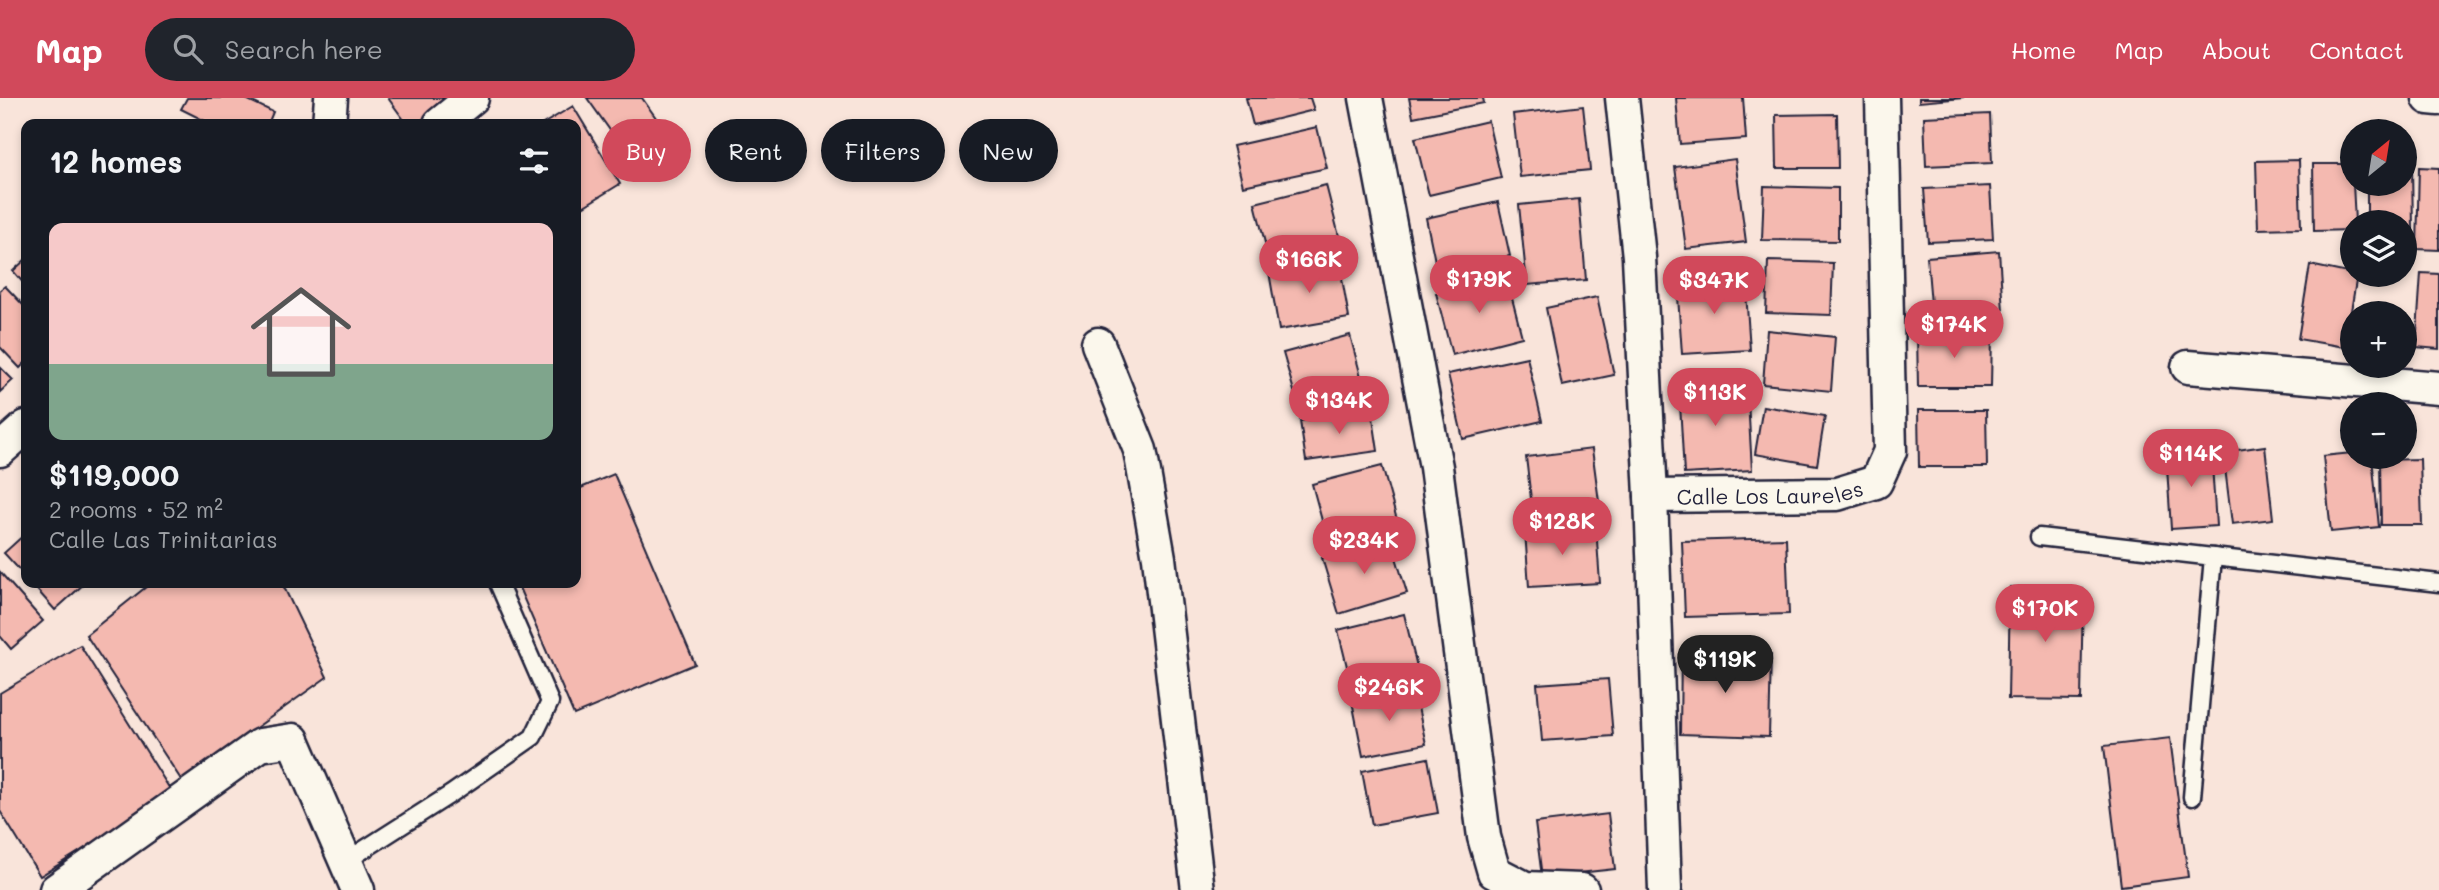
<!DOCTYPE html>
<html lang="en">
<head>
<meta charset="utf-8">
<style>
  :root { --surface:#171b24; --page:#20242c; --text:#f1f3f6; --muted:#9ea1a6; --line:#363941; --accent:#d1495b }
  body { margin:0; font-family:Mali,sans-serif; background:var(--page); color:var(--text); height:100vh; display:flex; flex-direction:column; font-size:26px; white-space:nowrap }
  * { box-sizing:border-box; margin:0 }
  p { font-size:23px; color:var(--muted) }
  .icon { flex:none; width:38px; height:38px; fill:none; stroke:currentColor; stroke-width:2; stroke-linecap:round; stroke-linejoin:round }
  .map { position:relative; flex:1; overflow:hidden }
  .side { position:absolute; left:21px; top:21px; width:560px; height:469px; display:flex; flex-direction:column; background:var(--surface); border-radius:14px; box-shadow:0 4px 10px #0003 }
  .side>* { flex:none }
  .top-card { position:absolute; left:602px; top:21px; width:665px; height:63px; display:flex; gap:14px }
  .needle { width:46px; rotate:30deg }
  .tools { position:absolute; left:2340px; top:21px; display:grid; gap:14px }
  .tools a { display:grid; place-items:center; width:77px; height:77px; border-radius:50%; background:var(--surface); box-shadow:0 4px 10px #0003; font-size:35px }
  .price { position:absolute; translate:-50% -60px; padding:0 16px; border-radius:24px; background:var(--accent); color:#fff; font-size:23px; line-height:46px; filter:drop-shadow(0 2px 4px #0008) }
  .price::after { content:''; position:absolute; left:50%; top:42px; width:21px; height:16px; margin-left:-10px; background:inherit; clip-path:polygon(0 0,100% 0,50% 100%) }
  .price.current { background:#222; color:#fff }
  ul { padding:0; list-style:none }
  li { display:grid; align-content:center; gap:14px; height:371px; padding:0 28px }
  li+li { border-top:2px solid var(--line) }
  li span { display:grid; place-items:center; height:217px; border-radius:14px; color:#555 }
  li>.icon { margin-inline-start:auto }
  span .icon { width:126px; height:126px; fill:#fffc; stroke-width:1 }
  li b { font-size:30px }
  h2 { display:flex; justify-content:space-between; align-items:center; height:84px; padding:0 28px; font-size:30px }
  .pill { padding:0 24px; border-radius:32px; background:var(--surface); box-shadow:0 4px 10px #0003; font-size:24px; line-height:63px }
  .pill.current { background:var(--accent); color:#fff }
  header { display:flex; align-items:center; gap:42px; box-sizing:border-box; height:98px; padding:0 35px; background:var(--accent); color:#fff }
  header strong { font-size:33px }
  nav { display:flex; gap:38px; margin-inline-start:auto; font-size:24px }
  .search { width:490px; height:63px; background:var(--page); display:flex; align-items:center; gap:18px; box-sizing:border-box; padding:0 24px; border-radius:38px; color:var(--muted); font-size:26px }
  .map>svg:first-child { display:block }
</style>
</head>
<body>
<header>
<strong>Map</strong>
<div class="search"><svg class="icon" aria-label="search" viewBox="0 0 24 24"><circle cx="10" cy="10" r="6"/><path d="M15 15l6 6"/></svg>Search here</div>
<nav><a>Home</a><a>Map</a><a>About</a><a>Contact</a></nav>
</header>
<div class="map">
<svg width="2439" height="792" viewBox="0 0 2439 792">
  <rect width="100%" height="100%" fill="#f9e4da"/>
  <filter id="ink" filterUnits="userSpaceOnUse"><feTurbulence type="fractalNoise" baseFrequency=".0143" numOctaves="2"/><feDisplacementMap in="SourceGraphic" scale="14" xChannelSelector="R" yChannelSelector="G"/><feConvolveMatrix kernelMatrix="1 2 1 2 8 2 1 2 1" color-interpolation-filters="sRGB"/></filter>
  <g filter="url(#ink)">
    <!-- building -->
    <g fill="#f4b9b0" stroke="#22223b" stroke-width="2">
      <polygon points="187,0 244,0 273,14 268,26 211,26 181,11"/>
      <polygon points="388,0 448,0 427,26 407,26"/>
      <polygon points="587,0 642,0 673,44 637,70"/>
      <polygon points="1246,0 1310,0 1314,12 1253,27"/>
      <polygon points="1409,0 1483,0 1484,5 1413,19"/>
      <polygon points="1676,0 1743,0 1746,41 1680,46"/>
      <polygon points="1919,0 1964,0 1919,4"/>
      <polygon points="573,8 620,86 576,113 576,26 543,26"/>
      <polygon points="1583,8 1590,72 1520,79 1513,16"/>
      <polygon points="1837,16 1838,70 1777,70 1776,17"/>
      <polygon points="1990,16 1992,65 1926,68 1924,19"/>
      <polygon points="1488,23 1501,80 1429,97 1415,40"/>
      <polygon points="1317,29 1327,70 1243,88 1233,48"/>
      <polygon points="1735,61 1746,144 1686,151 1675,69"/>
      <polygon points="2299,62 2301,130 2258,131 2256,63"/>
      <polygon points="2313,66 2352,66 2355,124 2352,124 2352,132 2314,133"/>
      <polygon points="2404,69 2412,69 2413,131 2404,131 2404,124 2367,124 2367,86 2404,86"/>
      <polygon points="2419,69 2439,70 2439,152 2417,151"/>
      <polygon points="1326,87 1340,142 1269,161 1255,105"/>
      <polygon points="1764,88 1838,90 1838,143 1762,142"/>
      <polygon points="1990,88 1993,141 1928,144 1924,91"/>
      <polygon points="1579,101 1586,182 1527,187 1519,107"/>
      <polygon points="1498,104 1510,158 1437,173 1426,120"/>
      <polygon points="1999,153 2003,213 1932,218 1927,159"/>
      <polygon points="26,161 26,188 13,173"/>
      <polygon points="1339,163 1349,220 1279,232 1269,174"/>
      <polygon points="1768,163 1833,165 1831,217 1766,215"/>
      <polygon points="2310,167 2357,177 2345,249 2298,241"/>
      <polygon points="2421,175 2439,176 2439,251 2416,249"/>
      <polygon points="1506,177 1522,239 1452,257 1436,195"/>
      <polygon points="1745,179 1750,252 1682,256 1677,184"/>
      <polygon points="5,188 26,210 26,264 20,270 0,249 0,192"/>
      <polygon points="1597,199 1614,277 1562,288 1546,210"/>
      <polygon points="1767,232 1835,239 1831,293 1763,286"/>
      <polygon points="1917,235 1992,235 1991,289 1918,289"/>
      <polygon points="1350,237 1364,290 1298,307 1283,255"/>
      <polygon points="1527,259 1542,323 1463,341 1448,276"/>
      <polygon points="0,269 13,282 0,294"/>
      <polygon points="1747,285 1752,372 1684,376 1679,288"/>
      <polygon points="1763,308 1825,318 1817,367 1755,356"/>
      <polygon points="1918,312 1986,312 1987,369 1919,369"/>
      <polygon points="1372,313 1378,353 1306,363 1300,323"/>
      <polygon points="2265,348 2273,421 2232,426 2223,354"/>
      <polygon points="1592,351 1600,411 1533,418 1526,359"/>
      <polygon points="2211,351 2216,428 2171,431 2166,354"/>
      <polygon points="2352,355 2352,359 2372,359 2379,429 2331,434 2323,358"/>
      <polygon points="2420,361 2422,427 2381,427 2380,362"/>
      <polygon points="1382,368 1397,422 1327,441 1312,386"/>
      <polygon points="614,376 695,566 574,617 517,485 576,485 576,392"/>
      <polygon points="1596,429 1600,485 1529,489 1525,433"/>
      <polygon points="26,435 26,479 4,455"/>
      <polygon points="1390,440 1407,495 1339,516 1322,460"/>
      <polygon points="1786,440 1789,516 1685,519 1682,443"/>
      <polygon points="0,474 43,523 11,551 0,538"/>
      <polygon points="31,485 85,485 55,512"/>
      <polygon points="151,485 282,485 327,579 182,683 86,537"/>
      <polygon points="2010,489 2083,491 2081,602 2008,601"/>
      <polygon points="1404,516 1418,573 1352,589 1338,532"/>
      <polygon points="80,547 173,696 40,778 0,713 0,595"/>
      <polygon points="1681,555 1771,557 1769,639 1680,636"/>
      <polygon points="1608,581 1613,638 1542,643 1537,586"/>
      <polygon points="1414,591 1426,646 1363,658 1352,603"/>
      <polygon points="2170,640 2188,779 2121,788 2104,648"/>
      <polygon points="1428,660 1438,715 1372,727 1362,673"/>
      <polygon points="1608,716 1615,771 1542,779 1535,725"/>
    </g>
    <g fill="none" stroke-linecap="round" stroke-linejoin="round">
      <!-- service casing -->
      <g stroke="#22223b" stroke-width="21">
        <g id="service">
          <polyline points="2039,439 2439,485"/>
          <polyline points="2192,699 2213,459"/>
          <polyline points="346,763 451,696 533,639 550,604 498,485"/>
        </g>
      </g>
      <!-- minor casing -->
      <g stroke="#22223b" stroke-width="37">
        <g id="minor">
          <polyline points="1366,0 1436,369 1484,739 1494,774 1525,790 1582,792"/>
          <polyline points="1622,0 1639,159 1651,398 1665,792"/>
          <polyline points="2429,0 2439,1"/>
          <polyline points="329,26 331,0"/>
          <polyline points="440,26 472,0"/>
          <polyline points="1098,246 1140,352 1159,460 1198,792"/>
          <polyline points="2188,269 2439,290"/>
          <polyline points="0,352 26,329"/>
          <path id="s1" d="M1651 398 1837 396 1876 384 1890 353 1882 0"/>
          <polyline points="56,792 260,647 293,642 358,792"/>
        </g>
      </g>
      <!-- service -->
      <use href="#service" stroke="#fbf7ec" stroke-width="16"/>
      <!-- minor -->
      <use href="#minor" stroke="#fbf7ec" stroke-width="32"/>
    </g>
  </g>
  <g text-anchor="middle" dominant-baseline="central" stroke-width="5" stroke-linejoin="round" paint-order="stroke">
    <!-- street labels -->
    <g font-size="21" fill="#22223b" stroke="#fbf7ec">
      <text stroke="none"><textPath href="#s1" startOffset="119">Calle Los Laureles</textPath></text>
    </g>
  </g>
</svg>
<div class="tools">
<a><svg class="needle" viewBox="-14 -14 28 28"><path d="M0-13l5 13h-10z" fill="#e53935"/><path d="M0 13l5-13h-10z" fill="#9ea1a6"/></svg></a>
<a><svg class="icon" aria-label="layers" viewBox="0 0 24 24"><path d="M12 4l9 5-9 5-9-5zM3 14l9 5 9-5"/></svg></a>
<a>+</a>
<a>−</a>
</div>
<b class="price" style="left:1309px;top:197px">$166K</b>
<b class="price" style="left:1479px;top:217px">$179K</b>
<b class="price" style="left:1714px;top:218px">$347K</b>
<b class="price" style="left:1954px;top:262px">$174K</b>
<b class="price" style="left:1715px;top:330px">$113K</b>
<b class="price" style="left:1339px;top:338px">$134K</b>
<b class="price" style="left:2191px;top:391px">$114K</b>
<b class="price" style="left:1562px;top:459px">$128K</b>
<b class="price" style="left:1364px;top:478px">$234K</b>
<b class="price" style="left:2045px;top:546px">$170K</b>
<b class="price current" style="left:1725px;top:597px">$119K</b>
<b class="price" style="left:1389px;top:625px">$246K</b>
<div class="top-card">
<a class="pill current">Buy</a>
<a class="pill">Rent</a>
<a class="pill">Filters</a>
<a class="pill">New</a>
</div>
<section class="side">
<h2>12 homes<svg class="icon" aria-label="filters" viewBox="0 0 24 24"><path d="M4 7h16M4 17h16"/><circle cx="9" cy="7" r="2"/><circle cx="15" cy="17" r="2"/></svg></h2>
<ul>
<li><span style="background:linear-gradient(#f6c9c9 65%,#7fa58c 0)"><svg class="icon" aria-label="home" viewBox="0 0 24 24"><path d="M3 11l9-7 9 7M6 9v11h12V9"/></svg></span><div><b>$119,000</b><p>2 rooms · 52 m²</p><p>Calle Las Trinitarias</p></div></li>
</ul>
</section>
</div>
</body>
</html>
